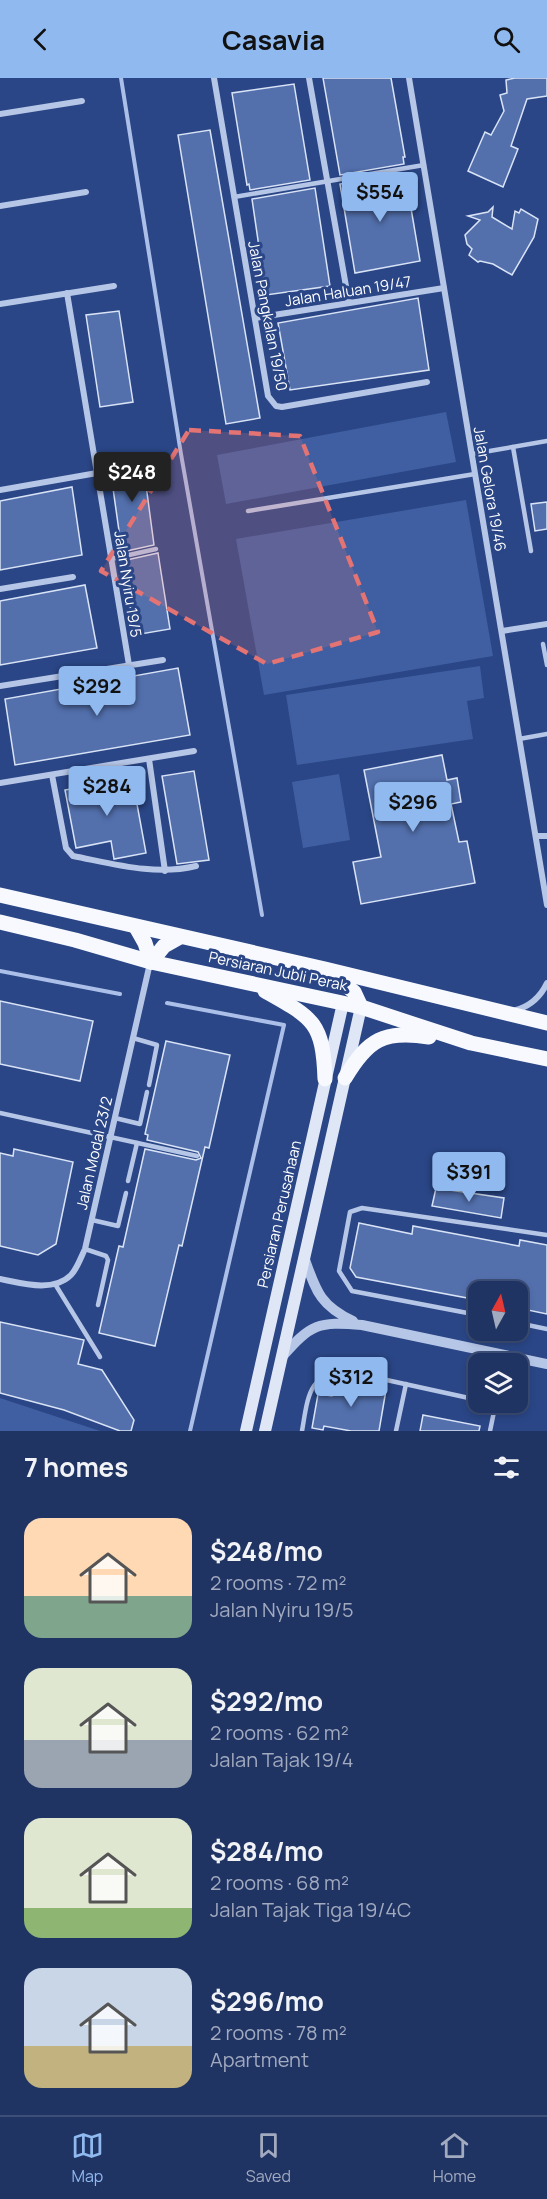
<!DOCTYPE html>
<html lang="en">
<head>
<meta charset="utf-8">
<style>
  :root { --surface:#203464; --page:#2d3f6d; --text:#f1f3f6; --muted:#a2aabf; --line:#3d4f78; --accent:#90b9f0 }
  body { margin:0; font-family:Manrope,sans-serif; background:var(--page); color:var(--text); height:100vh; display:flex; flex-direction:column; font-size:22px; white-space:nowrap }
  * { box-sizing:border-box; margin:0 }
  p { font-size:20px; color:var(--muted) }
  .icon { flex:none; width:33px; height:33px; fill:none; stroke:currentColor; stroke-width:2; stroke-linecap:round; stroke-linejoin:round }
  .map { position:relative; height:1353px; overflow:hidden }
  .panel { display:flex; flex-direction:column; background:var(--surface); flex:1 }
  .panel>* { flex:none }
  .needle { width:39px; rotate:8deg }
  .buttons { position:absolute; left:468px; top:1203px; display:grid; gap:12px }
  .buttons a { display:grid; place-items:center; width:60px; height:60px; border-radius:12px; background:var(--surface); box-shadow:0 3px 9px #0003,0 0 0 2px var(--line); font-size:30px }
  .price { position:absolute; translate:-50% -51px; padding:0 14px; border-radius:6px; background:var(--accent); color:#111; font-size:20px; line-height:39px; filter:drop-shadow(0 2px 3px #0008) }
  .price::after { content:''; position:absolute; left:50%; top:36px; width:18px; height:14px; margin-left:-9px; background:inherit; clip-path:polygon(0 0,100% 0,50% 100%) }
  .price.on { background:#222; color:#fff }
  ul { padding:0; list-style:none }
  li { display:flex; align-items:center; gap:18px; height:150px; padding:0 24px }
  li span { display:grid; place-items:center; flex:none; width:168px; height:120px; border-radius:18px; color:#555 }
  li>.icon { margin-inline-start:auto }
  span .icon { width:72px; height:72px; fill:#fffc; stroke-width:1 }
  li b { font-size:26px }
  h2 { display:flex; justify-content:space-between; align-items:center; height:72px; padding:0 24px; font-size:26px }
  header { display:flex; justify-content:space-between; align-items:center; height:78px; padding:0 24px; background:var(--accent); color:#111; font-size:27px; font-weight:700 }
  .tab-bar { display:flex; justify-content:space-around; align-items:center; height:84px; border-top:2px solid var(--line); background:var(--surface); font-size:16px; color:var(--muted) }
  .tab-bar a { display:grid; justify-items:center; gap:3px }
  .tab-bar .on { color:var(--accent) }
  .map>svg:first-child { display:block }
</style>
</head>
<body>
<header><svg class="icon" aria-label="back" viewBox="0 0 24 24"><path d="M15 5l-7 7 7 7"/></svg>Casavia<svg class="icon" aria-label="search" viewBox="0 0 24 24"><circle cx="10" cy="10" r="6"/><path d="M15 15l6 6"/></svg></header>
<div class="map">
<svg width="547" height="1353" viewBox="0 0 547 1353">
  <rect width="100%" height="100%" fill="#2a4686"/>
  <!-- green -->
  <g fill="#3f5fa2">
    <polygon points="446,334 456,384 226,426 217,377"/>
    <polygon points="466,422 493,578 264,617 236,461"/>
    <polygon points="480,588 484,620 467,623 473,661 297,687 286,617"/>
    <polygon points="339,696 350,762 303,770 292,704"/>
    <polygon points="0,1320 100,1353 0,1353"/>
  </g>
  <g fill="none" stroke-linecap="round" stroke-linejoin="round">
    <!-- stream -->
    <g stroke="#abbfe8" stroke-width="4">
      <polyline points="121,0 181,376 262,837"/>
      <polyline points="0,893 120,916"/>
      <polyline points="167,925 284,947 190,1353"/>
    </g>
  </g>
  <!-- building -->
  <g fill="#5370ad" stroke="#d9e3f6" stroke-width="1.5">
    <polygon points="323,0 391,0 405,79 403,79 404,86 340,97"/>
    <polygon points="515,0 547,0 547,18 527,21 511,68 518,71 503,109 468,93 485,54 491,57 504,33 500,17 507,15 506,2"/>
    <polygon points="294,6 310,102 250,112 249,106 247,107 232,15"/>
    <polygon points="210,52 260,340 226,346 178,57"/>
    <polygon points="405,95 420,183 355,195 340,106"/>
    <polygon points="315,110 330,208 266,217 252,121"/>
    <polygon points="493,129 492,139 512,151 515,133 519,135 521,131 538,141 534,159 512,197 493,186 480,183 478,184 469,177 472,171 467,166 465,157 480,142 468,138 488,134"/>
    <polygon points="418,220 429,292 290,312 278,245"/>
    <polygon points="119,233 133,324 100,329 86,237"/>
    <polygon points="142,377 154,467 122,474 109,382"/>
    <polygon points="72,409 82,477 0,492 0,423"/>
    <polygon points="547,424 547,451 535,453 531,426"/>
    <polygon points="158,475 170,551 135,557 122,483"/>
    <polygon points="85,507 97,570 0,587 0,523"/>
    <polygon points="178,590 190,657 15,687 5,621"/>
    <polygon points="442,677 447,702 457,700 461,724 451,726 459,764 467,763 475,805 361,826 353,784 381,779 364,692"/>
    <polygon points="194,693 209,782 177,786 162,698"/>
    <polygon points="132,699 146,775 114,781 111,763 76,770 65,712"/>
    <polygon points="0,923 93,943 80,1003 0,986"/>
    <polygon points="166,963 230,977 209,1070 205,1069 182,1168 179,1167 155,1268 99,1255 119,1168 123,1169 145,1071 196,1082 201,1080 198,1074 147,1062 148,1057 145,1056"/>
    <polygon points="14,1071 73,1084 56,1166 38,1177 0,1168 0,1075 13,1078"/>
    <polygon points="436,1110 504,1120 501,1140 432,1128"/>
    <polygon points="359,1145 412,1156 413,1148 519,1168 520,1162 547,1167 547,1236 518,1230 518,1214 478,1214 478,1222 356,1199 350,1190"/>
    <polygon points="0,1244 84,1262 78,1286 102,1292 134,1342 131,1353 120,1353 64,1332 0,1315"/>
    <polygon points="361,1301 376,1304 375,1310 386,1312 379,1353 351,1353 324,1348 323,1352 312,1350 318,1316 332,1318 333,1309 350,1312 351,1306 360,1308"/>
    <polygon points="423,1337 480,1348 479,1353 420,1353"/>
  </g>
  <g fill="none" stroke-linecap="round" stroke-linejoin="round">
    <!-- service -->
    <g stroke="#b6c6e7" stroke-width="4.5">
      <polyline points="234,119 424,87"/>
      <polyline points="513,369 531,473"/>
      <polyline points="472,376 547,363"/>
      <polyline points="248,433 475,396"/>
      <polyline points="111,481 156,471"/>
      <polyline points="543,566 547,587"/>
      <polyline points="519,661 547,656"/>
      <polyline points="133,960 157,967 149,1007"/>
      <polyline points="0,1035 197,1078"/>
      <polyline points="115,1040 140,1046 147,1014"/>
      <polyline points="128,1103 137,1065"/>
      <polyline points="92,1142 118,1148 126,1115"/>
      <polyline points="85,1171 106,1178 108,1182 98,1227"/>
      <polyline points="55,1206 100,1279"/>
      <polyline points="478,1237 352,1213 339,1193 350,1134 362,1130 547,1157"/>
      <polyline points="518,1245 547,1251"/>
      <path d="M302 1353C308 1319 308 1293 350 1294L478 1322"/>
      <polyline points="396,1353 406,1306"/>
      <polyline points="490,1353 496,1324"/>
    </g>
    <!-- minor -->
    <g stroke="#b6c6e7" stroke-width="6">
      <polyline points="214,0 268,318 276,328 282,329 427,304"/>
      <polyline points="309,0 349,225"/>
      <polyline points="409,0 547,827"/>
      <polyline points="0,36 82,23"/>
      <polyline points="0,128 86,114"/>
      <polyline points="67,215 129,587"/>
      <polyline points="0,226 114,208"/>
      <polyline points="255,240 444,210"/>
      <polyline points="0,412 97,395"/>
      <polyline points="0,511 73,499"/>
      <polyline points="502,553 547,546"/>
      <polyline points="0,608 163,582"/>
      <polyline points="149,681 165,793"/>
      <path d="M52 697 66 770 73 778C114 786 155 798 196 788"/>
      <polyline points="0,705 194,673"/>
      <polyline points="536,758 547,758"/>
      <path d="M513 933C529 929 540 920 547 905"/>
      <path d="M0 1201C21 1205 53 1215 71 1197 77 1191 81 1179 85 1171L150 885"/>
    </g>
    <!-- tertiary -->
    <g stroke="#b6c6e7" stroke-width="10">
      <path d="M304 1179C316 1212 319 1227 353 1243"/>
      <path d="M282 1279C311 1246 318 1243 362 1247L547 1286"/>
    </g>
    <!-- secondary -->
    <g stroke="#dfe7f7" stroke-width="12">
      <polyline points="246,1353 343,925"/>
      <polyline points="265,1353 361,929"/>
    </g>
    <!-- primary -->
    <g stroke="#f7f9fe" stroke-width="15">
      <polyline points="0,817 325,891 547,945"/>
      <polyline points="0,844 75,862 151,884 361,929 471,965 547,981"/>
      <polyline points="136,849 145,865 151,884"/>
      <polyline points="151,884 164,868 180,859"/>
      <polyline points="332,896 354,914 361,929"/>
      <path d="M265 913C313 940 323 944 325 1001"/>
      <path d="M345 1000C368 961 384 952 429 959"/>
    </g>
  </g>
  <!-- marked area -->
  <path fill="#e47373" fill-opacity="0.2" stroke="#e47373" stroke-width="4.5" stroke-dasharray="12 8" stroke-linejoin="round" d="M189 352 300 358 378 554 267 586 101 493Z"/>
  <g text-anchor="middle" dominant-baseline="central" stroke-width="6" stroke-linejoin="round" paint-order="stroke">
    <!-- street labels -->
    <g font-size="15" fill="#fff" stroke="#2a4686">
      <text transform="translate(348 213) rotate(-9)">Jalan Haluan 19/47</text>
      <text transform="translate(268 238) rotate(79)">Jalan Pangkalan 19/50</text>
      <text transform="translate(490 411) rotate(80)">Jalan Gelora 19/46</text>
      <text transform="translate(128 506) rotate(81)">Jalan Nyiru 19/5</text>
      <text transform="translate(278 893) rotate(12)">Persiaran Jubli Perak</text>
      <text transform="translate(94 1075) rotate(-77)">Jalan Modal 23/2</text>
      <text transform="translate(279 1136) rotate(-77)">Persiaran Perusahaan</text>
    </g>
  </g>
</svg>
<div class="buttons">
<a><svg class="needle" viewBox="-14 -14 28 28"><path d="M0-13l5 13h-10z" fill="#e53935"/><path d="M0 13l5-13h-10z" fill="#a2aabf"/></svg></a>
<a><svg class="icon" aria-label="layers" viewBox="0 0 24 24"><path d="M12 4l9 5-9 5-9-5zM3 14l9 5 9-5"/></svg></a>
</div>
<b class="price" style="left:380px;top:145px">$554</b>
<b class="price on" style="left:132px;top:425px">$248</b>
<b class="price" style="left:97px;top:639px">$292</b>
<b class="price" style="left:107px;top:739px">$284</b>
<b class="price" style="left:413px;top:755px">$296</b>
<b class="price" style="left:469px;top:1125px">$391</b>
<b class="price" style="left:351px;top:1330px">$312</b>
</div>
<section class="panel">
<h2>7 homes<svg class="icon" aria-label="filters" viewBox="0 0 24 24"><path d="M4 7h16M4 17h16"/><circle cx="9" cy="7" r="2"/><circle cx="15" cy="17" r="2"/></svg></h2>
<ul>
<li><span style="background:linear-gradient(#ffd9b3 65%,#7fa58c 0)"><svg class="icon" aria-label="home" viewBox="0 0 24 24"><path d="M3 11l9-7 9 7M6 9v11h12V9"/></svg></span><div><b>$248/mo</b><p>2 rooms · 72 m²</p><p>Jalan Nyiru 19/5</p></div></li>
<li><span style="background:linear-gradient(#dfe7d0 60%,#9aa5b1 0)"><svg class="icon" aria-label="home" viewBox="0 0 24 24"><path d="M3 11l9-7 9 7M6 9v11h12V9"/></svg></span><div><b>$292/mo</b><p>2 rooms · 62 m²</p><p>Jalan Tajak 19/4</p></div></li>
<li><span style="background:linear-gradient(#dfe7d0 75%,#8fb573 0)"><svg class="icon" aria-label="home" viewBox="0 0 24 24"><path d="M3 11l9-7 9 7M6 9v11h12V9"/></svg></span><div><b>$284/mo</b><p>2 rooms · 68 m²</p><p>Jalan Tajak Tiga 19/4C</p></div></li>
<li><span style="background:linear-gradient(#c9d6e8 65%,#c2b280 0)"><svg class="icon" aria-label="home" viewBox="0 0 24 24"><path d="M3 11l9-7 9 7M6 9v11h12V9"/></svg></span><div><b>$296/mo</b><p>2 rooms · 78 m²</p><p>Apartment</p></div></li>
</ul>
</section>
<nav class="tab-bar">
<a class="on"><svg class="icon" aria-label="map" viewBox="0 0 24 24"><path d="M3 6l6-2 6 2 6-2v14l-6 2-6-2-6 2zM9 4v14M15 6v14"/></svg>Map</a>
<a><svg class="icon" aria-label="saved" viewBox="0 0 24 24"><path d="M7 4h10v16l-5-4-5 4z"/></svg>Saved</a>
<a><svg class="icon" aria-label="home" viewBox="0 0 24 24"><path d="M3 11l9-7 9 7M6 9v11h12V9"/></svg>Home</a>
</nav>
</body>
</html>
